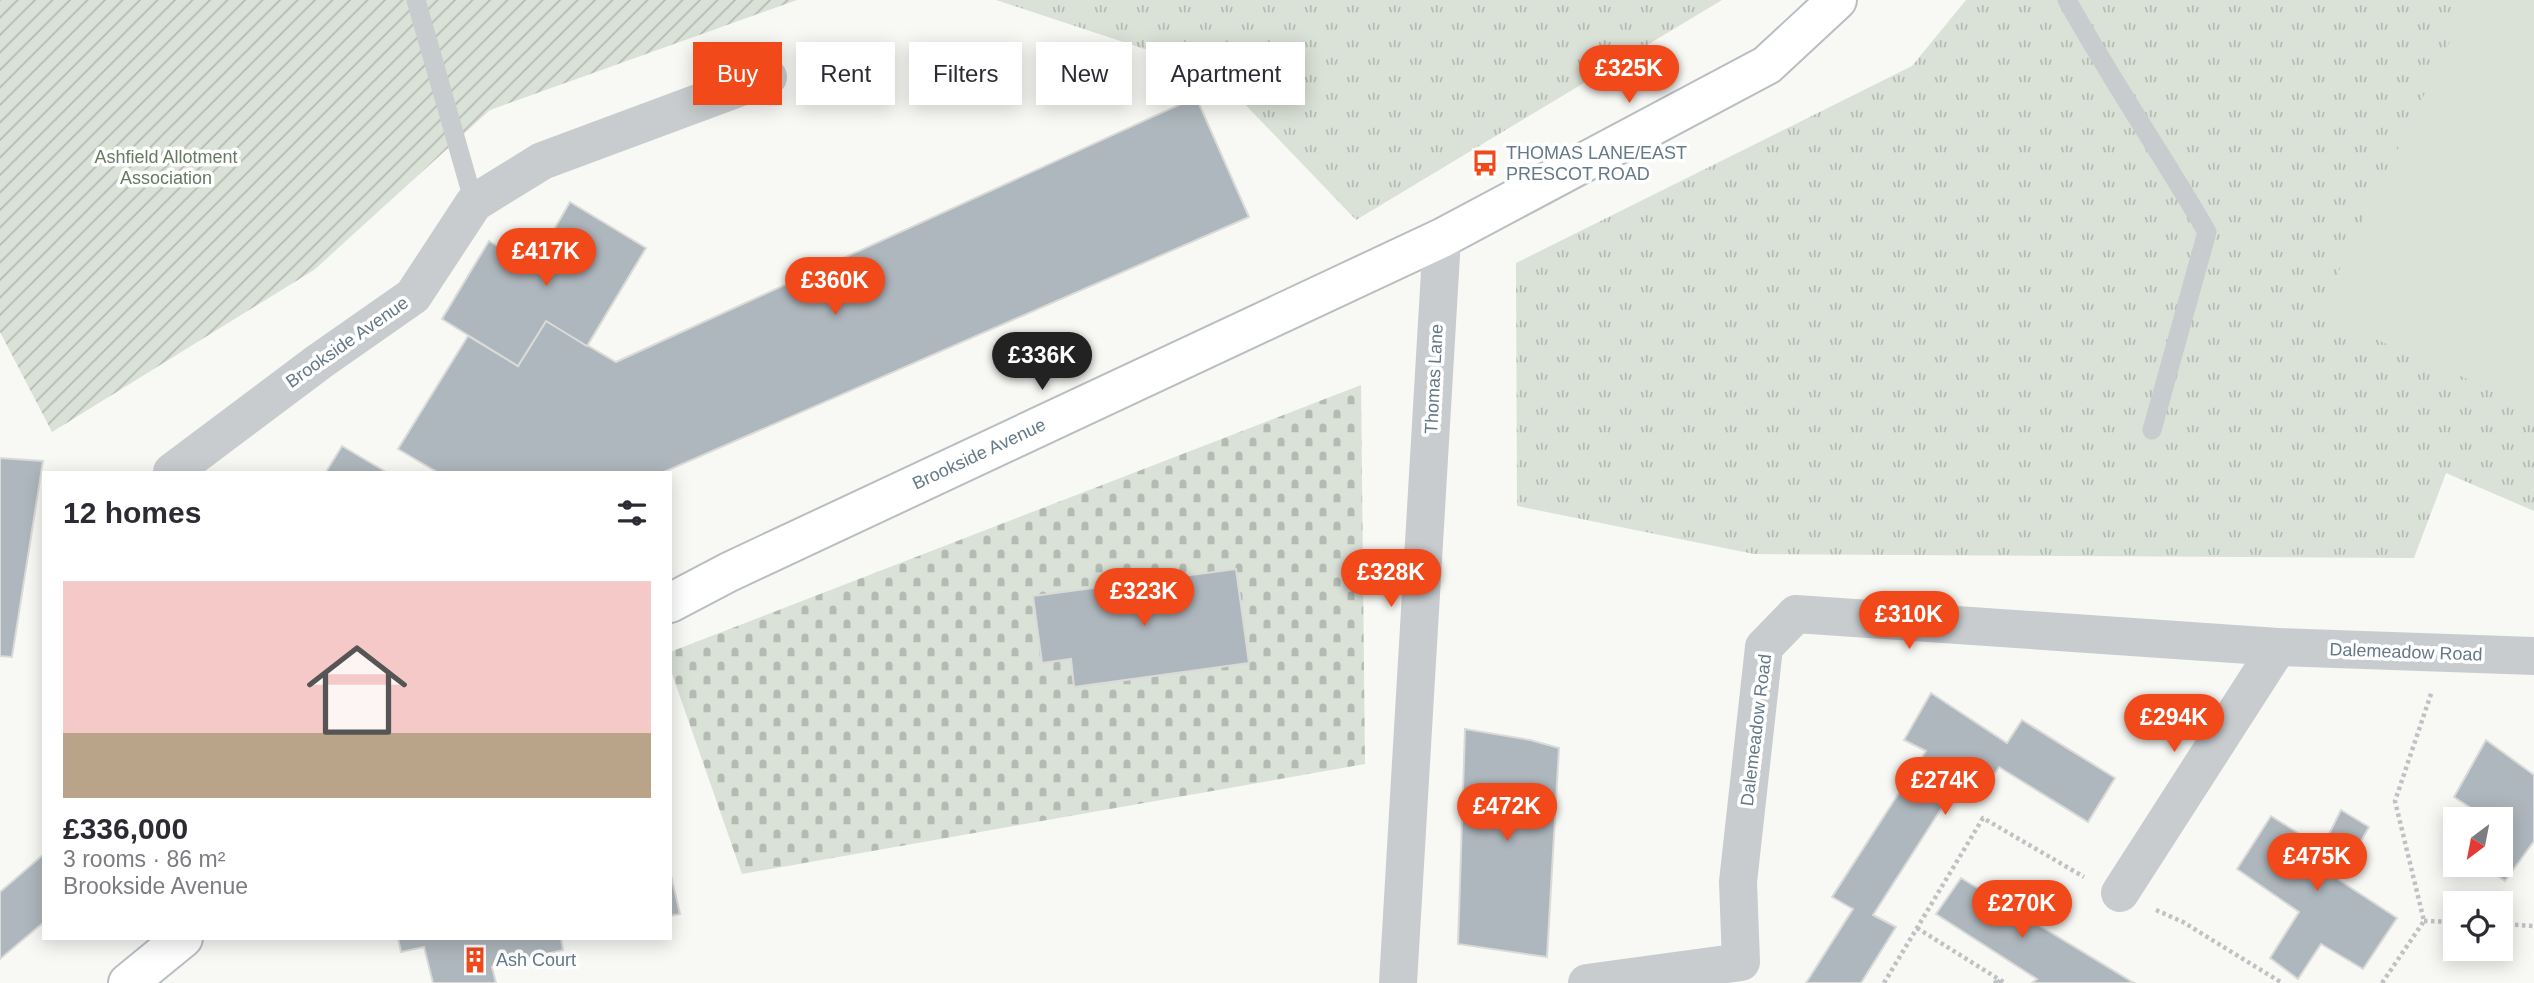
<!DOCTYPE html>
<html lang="en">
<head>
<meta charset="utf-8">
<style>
  :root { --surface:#fff; --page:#f2f2f3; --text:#2b2b33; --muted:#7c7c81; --accent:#f2491b }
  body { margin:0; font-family:Arial,sans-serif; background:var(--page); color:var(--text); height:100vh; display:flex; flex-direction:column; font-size:26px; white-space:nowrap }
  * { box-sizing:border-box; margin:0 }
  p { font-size:23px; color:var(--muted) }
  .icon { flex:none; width:38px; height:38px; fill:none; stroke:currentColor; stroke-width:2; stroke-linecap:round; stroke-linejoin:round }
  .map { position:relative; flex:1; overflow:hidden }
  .side { position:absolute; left:42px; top:471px; width:630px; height:469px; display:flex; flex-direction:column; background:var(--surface); border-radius:0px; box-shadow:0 4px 18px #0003 }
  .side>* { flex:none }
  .hud { position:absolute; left:693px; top:42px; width:665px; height:63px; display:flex; gap:14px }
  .needle { width:46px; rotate:212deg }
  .buttons { position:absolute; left:2443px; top:807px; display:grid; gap:14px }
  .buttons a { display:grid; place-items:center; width:70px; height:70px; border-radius:0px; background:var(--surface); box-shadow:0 4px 18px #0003; font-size:35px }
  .price { position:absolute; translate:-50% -60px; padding:0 16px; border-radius:24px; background:var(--accent); color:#fff; font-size:23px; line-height:46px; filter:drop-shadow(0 2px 4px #0008) }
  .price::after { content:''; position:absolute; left:50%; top:42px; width:21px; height:16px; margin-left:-10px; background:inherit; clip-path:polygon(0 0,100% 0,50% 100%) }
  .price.on { background:#222; color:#fff }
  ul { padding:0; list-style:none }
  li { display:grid; align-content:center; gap:14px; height:371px; padding:0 21px }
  li span { display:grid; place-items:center; height:217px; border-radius:0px; color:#555 }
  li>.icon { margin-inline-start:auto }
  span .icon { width:126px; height:126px; fill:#fffc; stroke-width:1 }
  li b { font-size:30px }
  h2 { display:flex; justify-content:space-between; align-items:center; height:84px; padding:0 21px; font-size:30px }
  .tag { padding:0 24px; border-radius:0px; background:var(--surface); box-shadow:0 4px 18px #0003; font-size:24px; line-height:63px }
  .tag.on { background:var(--accent); color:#fff }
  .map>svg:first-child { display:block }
</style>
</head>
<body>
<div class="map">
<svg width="2534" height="983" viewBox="0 0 2534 983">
  <defs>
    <pattern id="cemetery-stones" width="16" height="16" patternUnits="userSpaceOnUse" patternTransform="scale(1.75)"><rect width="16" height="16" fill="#dae1d6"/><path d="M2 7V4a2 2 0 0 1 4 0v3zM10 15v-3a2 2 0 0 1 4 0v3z" fill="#b4bbb3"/></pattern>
    <pattern id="park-tufts" width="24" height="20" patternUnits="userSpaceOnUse" patternTransform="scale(1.75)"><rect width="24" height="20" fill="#dae1d6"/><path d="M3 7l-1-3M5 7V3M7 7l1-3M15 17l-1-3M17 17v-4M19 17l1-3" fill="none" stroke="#b4bbb3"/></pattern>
    <pattern id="garden-furrows" width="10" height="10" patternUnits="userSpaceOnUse" patternTransform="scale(1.75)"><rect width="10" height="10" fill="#dae1d6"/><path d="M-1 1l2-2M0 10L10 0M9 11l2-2" fill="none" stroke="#b4bbb3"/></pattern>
  </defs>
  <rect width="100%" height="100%" fill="#f8f8f5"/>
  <!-- cemetery -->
  <polygon fill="url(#cemetery-stones)" points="1361,385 1365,764 742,874 670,668 670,652"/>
  <!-- park -->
  <g fill="url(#park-tufts)">
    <polygon points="996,0 1722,0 1356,220 1214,72"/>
    <polygon points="1966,0 2534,0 2534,511 2446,473 2414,558 1754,554 1517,506 1516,263 1912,66"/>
  </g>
  <!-- garden -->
  <polygon fill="url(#garden-furrows)" points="0,0 797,0 490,110 314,270 52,432 0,332"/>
  <!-- pitch -->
  <polygon fill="#dae1d6" points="2470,0 2534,0 2534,408 2318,314"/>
  <!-- building -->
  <g fill="#aeb7bd" stroke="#dadad8" stroke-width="2">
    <polygon points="1196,97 1249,217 664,472 437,472 398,449 468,336 518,366 546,321 616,362"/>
    <polygon points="570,202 646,248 587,346 546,321 518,366 442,319 489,241 534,268 548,245 560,252 569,237 555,228"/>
    <polygon points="342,446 386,472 326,472"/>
    <polygon points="0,458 43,461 12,657 0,656"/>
    <polygon points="1236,569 1249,663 1074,687 1071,659 1042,663 1033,596"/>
    <polygon points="1931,693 2007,743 2022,720 2115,778 2088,822 1999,767 1986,787 1966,770 1873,915 1896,927 1861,983 1806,983 1853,909 1832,897 1926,751 1904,740"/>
    <polygon points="1465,729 1530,740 1559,748 1547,957 1458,944"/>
    <polygon points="2486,740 2534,775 2534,841 2505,881 2481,864 2501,864 2501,819 2488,819 2454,797"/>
    <polygon points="2341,810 2369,827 2339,880 2397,918 2363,969 2321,944 2298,979 2270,958 2299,912 2237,869 2271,816 2322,848"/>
    <polygon points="44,854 44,922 0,959 0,892"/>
    <polygon points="670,871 680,914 670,916"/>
    <polygon points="1961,878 2134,983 2032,983 2037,979 1936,914"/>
    <polygon points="398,938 561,938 563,950 492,967 496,983 433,983 424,947 401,952"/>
  </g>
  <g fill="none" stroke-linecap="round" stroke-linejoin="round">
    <!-- secondary casing -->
    <g stroke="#b8bec2" stroke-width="42">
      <g id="secondary">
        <polyline points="670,603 729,572 1442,238 1767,65 1837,0"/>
        <polyline points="128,983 183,938"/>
      </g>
    </g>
    <!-- path -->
    <g stroke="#bfc2c4" stroke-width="4.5" stroke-dasharray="3.5 3.5" stroke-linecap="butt">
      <polyline points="2156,910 2183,922 2282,983"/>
      <polyline points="2424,921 2455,922"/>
      <polyline points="2501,924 2534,926"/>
      <polyline points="1917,928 2000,980 1998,983"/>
      <polyline points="1884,983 1983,818 2084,877"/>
      <polyline points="1994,983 2000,980 2005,983"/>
      <polyline points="2382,983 2424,921 2395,801 2432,691"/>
    </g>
    <!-- lane -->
    <g stroke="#c8cccf" stroke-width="19">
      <polyline points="416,0 474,203"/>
      <path d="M2067 0C2111 80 2162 154 2207 232L2152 430"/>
    </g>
    <!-- street -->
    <g stroke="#c8cccf" stroke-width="38">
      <polyline points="172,472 320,361 413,296 474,203 542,161 768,77"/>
      <polyline points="2120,893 2278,647"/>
      <polyline points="1398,983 1442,238"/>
      <polyline points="1587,983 1741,962 1738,882 1764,647 1796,614 2278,647 2534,656"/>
    </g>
    <!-- secondary -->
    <use href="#secondary" stroke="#fff" stroke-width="38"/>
  </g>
  <!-- icons -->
  <defs>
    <g id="bus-bare" transform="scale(2.1)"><path d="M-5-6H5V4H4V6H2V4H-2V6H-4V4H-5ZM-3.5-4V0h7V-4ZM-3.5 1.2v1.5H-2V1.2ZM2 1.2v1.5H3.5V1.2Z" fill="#f2491b" stroke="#fff" stroke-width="2.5" paint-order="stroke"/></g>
    <g id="building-bare" transform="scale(2.1)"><path d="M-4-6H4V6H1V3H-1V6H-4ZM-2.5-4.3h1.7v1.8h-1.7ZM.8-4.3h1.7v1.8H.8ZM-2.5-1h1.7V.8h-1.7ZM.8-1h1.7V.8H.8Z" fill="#f2491b" stroke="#fff" stroke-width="2.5" paint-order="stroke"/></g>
  </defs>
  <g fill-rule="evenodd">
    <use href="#bus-bare" x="1485" y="163"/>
    <use href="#building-bare" x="475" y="960"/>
  </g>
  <g text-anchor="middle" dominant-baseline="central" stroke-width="7" stroke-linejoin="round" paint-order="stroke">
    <!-- poi labels -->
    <g font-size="18" fill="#657989" stroke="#fff" text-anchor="start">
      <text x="1506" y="153">THOMAS LANE/EAST<tspan x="1506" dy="21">PRESCOT ROAD</tspan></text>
      <text x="496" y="960">Ash Court</text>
    </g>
    <!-- park labels -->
    <g font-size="18" fill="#667a60" stroke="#fff">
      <text x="166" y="157">Ashfield Allotment<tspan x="166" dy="21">Association</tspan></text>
    </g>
    <!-- street labels -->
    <g font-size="18" fill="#657989" stroke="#fff">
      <text transform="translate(347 342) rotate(-35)">Brookside Avenue</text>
      <text transform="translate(1434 379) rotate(-87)">Thomas Lane</text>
      <text transform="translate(979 454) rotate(-25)">Brookside Avenue</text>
      <text transform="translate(2406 652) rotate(2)">Dalemeadow Road</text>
      <text transform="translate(1756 730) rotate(-83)">Dalemeadow Road</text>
    </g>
  </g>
</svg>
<div class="buttons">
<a><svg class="needle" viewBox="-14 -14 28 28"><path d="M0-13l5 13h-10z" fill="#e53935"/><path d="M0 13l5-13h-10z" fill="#7c7c81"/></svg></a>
<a><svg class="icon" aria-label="locate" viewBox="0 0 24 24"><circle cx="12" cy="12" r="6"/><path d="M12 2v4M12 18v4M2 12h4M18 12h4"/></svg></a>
</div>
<b class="price" style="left:1629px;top:105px">£325K</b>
<b class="price" style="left:546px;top:288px">£417K</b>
<b class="price" style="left:835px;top:317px">£360K</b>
<b class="price on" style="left:1042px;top:392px">£336K</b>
<b class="price" style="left:1391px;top:609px">£328K</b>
<b class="price" style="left:1144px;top:628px">£323K</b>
<b class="price" style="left:1909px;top:651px">£310K</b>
<b class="price" style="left:2174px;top:754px">£294K</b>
<b class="price" style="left:1945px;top:817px">£274K</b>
<b class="price" style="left:1507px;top:843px">£472K</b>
<b class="price" style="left:2317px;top:893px">£475K</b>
<b class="price" style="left:2022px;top:940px">£270K</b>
<div class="hud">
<a class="tag on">Buy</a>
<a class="tag">Rent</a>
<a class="tag">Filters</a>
<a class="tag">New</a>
<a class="tag">Apartment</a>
</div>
<section class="side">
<h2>12 homes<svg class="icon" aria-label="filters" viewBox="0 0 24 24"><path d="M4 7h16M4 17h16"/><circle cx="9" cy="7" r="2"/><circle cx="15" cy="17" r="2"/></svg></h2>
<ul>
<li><span style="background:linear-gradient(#f6c9c9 70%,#b9a48a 0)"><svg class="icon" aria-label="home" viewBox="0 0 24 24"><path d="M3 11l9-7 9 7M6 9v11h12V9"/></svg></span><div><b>£336,000</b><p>3 rooms · 86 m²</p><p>Brookside Avenue</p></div></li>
</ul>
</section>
</div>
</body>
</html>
